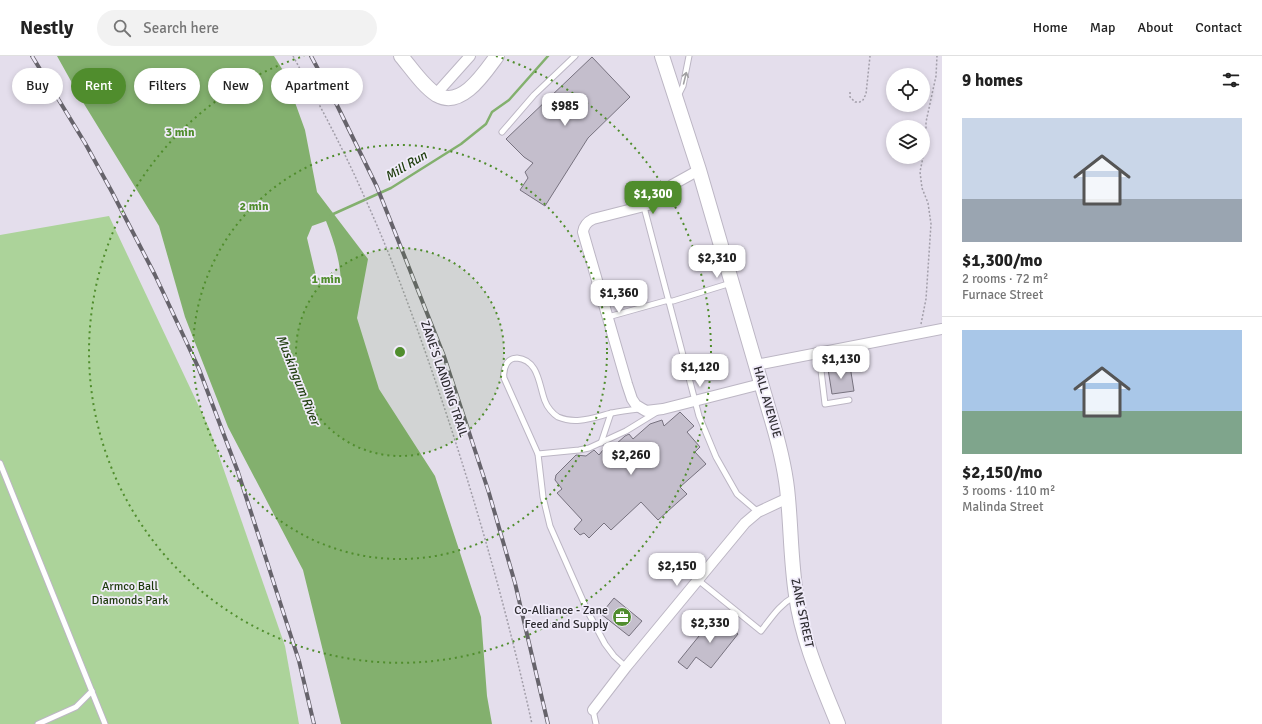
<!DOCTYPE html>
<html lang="en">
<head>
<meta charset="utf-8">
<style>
  :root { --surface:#fff; --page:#f2f2f2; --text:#222; --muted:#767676; --line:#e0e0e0; --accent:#508d2d }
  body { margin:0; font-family:Signika,sans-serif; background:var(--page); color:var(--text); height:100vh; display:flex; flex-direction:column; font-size:15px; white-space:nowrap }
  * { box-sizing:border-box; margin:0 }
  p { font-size:13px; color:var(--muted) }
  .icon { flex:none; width:22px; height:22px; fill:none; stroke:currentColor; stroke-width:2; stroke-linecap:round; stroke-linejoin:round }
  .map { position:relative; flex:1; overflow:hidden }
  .side { display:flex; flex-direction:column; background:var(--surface); width:320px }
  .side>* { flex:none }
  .guide { position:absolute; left:12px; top:12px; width:380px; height:36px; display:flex; gap:8px }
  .tools { position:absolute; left:886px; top:12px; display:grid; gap:8px }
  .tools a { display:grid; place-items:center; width:44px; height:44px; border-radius:50%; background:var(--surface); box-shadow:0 2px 6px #0003; font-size:20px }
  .price { position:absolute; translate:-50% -34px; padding:0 9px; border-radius:8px; background:#fff; color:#222; font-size:13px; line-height:26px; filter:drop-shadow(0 1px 2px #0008) }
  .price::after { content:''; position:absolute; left:50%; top:24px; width:12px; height:9px; margin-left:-6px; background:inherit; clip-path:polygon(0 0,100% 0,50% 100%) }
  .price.on { background:var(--accent); color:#fff }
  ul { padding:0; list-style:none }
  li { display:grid; align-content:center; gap:8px; height:212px; padding:0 20px }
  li+li { border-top:1px solid var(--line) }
  li span { display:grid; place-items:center; height:124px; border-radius:0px; color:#555 }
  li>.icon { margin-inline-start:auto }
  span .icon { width:72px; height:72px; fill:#fffc; stroke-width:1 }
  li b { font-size:17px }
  h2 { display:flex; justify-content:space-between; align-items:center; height:48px; padding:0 20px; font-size:17px }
  .chip { padding:0 14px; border-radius:18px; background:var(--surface); box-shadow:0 2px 6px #0003; font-size:14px; line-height:36px }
  .chip.on { background:var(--accent); color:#fff }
  header { display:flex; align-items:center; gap:24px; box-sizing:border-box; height:56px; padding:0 20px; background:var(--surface); border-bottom:1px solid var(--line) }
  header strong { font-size:19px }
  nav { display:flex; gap:22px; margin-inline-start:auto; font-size:14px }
  .search { width:280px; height:36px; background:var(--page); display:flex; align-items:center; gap:10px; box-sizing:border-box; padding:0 14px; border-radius:22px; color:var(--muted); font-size:15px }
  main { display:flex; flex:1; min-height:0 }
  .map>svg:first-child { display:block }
</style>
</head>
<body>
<header>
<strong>Nestly</strong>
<div class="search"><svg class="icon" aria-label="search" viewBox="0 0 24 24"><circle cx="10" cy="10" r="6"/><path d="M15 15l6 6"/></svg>Search here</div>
<nav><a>Home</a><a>Map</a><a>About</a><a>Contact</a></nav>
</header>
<main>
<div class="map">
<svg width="942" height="668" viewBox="0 0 942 668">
  <rect width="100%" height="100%" fill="#e4deec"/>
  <!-- green -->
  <polygon fill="#acd39a" points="109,160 210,374 285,590 299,668 0,668 0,179"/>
  <!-- water -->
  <path fill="#83b06e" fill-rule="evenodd" d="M57 0H274L284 16 305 74 317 136 368 203 357 262 379 333 435 420 481 561 487 640 492 668H341L303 514 228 371 185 261 159 170 81 43ZM326 165C334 185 341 207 341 229H329L316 220 307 182 312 170Z"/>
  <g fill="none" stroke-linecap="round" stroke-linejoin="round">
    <!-- stream -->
    <polyline stroke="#83b06e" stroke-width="2.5" points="331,159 391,132 461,88 486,68 492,56 509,44 548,0"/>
  </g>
  <!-- building -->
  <g fill="#c4becc" stroke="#77727f">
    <polygon points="592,1 630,41 588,82 545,150 520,134 528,122 525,116 533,107 524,101 506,83"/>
    <polygon points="850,310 854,335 832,338 828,313"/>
    <polygon points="680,356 694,370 687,376 700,391 695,396 706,408 680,431 687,438 658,464 641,446 611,474 604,467 589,482 584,477 580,479 574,473 582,464 557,437 562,433 555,424 556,419 576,399 586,400 594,394 599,399 603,394 606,397 625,380 629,378 633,383 650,368 662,364 664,370"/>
    <polygon points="614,542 642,565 629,580 601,558"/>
    <polygon points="716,559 724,566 726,564 733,569 730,572 738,578 711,612 696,601 687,613 678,606"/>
  </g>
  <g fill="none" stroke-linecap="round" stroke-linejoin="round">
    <!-- service casing -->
    <g stroke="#bcb6c4" stroke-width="7">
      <g id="service">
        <polyline points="678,40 683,30 689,0"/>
        <polyline points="502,76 534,39 575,0"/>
        <polyline points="644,151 699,360 716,401 737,438 758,456"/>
        <polyline points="608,261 665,245 673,245 731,227"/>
        <polyline points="819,298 825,348 849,344"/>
        <polyline points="601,387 611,357"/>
        <polyline points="538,398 579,394 589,392 626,375 657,356"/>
        <polyline points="0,407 105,668"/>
        <path d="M698 524 761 575C772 561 779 549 795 540"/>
        <path d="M626 611 614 600 605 588 588 556 550 470 543 441 538 398 504 322C503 316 504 312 507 307 509 304 513 302 517 302 539 304 539 330 545 345 547 351 553 358 558 361 577 369 594 361 612 357 621 355 630 354 639 353"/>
        <polyline points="593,654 596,668"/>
        <polyline points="38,668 76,651 92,635"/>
      </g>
    </g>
    <!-- minor casing -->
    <g stroke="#bcb6c4" stroke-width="12">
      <g id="minor">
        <polyline points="436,38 470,0"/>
        <path d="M699 114 672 129 652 148 593 163C587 166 584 169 583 176L627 328 632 343 636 349 646 355 663 353 761 328"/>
        <polyline points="756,309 942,273"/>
        <polyline points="593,654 626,611 745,467 758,456 788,442"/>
      </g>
    </g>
    <!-- secondary casing -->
    <g stroke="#bcb6c4" stroke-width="16">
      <g id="secondary">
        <path d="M401 0C412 13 423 30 437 39 462 53 485 16 497 0"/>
        <path d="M662 0 699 114 773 368C780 392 786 416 788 442 791 474 791 506 796 539 802 584 821 626 838 668"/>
      </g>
    </g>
    <!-- path -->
    <g stroke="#a29ea9" stroke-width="1.5" stroke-dasharray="2 2" stroke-linecap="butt">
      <path d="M293 0C318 46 343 92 364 140 391 199 413 260 434 321 473 435 506 550 532 668"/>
      <polyline points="850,36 850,41 855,46 860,46 863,44 866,38 870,0"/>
      <polyline points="923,100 926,90 926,66 936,20 937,0"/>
      <polyline points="921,268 926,243 931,168 928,147 922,132 920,116 923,101"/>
    </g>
    <!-- service -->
    <use href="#service" stroke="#fff" stroke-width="5"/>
    <!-- minor -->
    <use href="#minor" stroke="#fff" stroke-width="10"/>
    <!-- secondary -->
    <use href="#secondary" stroke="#fff" stroke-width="14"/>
    <!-- rail casing -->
    <g stroke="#66636b" stroke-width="4">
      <g id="rail">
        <polyline points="32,0 85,87 112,136 155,219 199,313 238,416 299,605 314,668"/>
        <polyline points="311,0 333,41 377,131 444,300 489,437 515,527 548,668"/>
      </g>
    </g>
    <!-- rail -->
    <use href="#rail" stroke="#f1ecfa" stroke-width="2.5" stroke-dasharray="8" stroke-linecap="butt"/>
  </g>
  <!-- one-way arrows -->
  <defs><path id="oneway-shaft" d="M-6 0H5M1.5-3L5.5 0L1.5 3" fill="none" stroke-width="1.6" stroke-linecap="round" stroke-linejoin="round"/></defs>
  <use stroke="#a1a0a2" href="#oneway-shaft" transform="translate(685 22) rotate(-76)"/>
  <!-- distance rings -->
  <circle cx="400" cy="296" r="104" fill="#508d2d" fill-opacity=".12"/>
  <g fill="none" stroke="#508d2d" stroke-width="2" stroke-dasharray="2 4">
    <circle cx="400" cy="296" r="104"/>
    <circle cx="400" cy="296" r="207"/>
    <path d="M496 0A311 311 0 1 1 304 0"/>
  </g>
  <!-- icons -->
  <defs>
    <g id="office-disc" transform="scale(1)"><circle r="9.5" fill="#508d2d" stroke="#f1ecfa"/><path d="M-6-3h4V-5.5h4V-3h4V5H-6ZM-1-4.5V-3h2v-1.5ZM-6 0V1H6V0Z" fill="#fff"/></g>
  </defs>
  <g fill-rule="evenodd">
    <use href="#office-disc" x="622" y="561"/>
  </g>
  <g text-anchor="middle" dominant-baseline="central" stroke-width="3.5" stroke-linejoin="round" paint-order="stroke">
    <!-- street labels -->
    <g font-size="12" fill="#2e2c31" stroke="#f1ecfa">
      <text transform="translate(444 323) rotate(71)">ZANE'S LANDING TRAIL</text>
      <text transform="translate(767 346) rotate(74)">HALL AVENUE</text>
      <text transform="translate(802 557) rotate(78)">ZANE STREET</text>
    </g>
    <!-- park labels -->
    <g font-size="12" fill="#1c390a" stroke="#f1ecfa">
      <text x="130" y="530">Armco Ball<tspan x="130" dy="14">Diamonds Park</tspan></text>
    </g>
    <!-- poi labels -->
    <g font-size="12" fill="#2e2c31" stroke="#f1ecfa" text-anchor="end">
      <text x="608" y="554">Co-Alliance - Zane<tspan x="608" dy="14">Feed and Supply</tspan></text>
    </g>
    <!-- water labels -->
    <g font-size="13" font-style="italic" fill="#213f10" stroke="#f1ecfa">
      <text transform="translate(406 110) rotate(-31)">Mill Run</text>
      <text transform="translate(298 324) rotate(68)">Muskingum River</text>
    </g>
  </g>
  <circle cx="400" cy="296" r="6" fill="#508d2d" stroke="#f1ecfa" stroke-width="2"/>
  <g font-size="12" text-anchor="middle" font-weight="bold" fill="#508d2d" stroke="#f1ecfa" stroke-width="3.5" stroke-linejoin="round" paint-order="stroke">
    <text x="180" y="80">3 min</text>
    <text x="254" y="154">2 min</text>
    <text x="326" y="227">1 min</text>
  </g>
</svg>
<div class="tools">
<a><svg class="icon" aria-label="locate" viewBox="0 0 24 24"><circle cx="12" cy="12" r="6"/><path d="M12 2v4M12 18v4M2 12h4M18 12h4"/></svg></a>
<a><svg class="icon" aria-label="layers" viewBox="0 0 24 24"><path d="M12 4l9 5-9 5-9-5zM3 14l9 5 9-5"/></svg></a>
</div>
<b class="price" style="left:565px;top:71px">$985</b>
<b class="price on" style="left:653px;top:159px">$1,300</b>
<b class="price" style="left:717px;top:223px">$2,310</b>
<b class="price" style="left:619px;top:258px">$1,360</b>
<b class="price" style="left:841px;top:324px">$1,130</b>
<b class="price" style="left:700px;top:332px">$1,120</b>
<b class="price" style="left:631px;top:420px">$2,260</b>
<b class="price" style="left:677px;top:531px">$2,150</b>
<b class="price" style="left:710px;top:588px">$2,330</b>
<div class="guide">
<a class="chip">Buy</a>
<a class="chip on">Rent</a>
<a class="chip">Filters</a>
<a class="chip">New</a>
<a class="chip">Apartment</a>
</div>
</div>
<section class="side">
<h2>9 homes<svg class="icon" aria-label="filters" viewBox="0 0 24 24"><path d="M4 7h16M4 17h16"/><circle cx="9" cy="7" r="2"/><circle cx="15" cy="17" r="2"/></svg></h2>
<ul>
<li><span style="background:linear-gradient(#c9d6e8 65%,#9aa5b1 0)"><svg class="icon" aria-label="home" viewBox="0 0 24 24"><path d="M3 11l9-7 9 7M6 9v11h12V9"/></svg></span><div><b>$1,300/mo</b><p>2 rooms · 72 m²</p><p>Furnace Street</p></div></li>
<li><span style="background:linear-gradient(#a9c7e8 65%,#7fa58c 0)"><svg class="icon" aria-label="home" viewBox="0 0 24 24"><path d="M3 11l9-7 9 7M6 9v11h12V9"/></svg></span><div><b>$2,150/mo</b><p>3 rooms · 110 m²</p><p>Malinda Street</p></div></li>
</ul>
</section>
</main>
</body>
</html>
